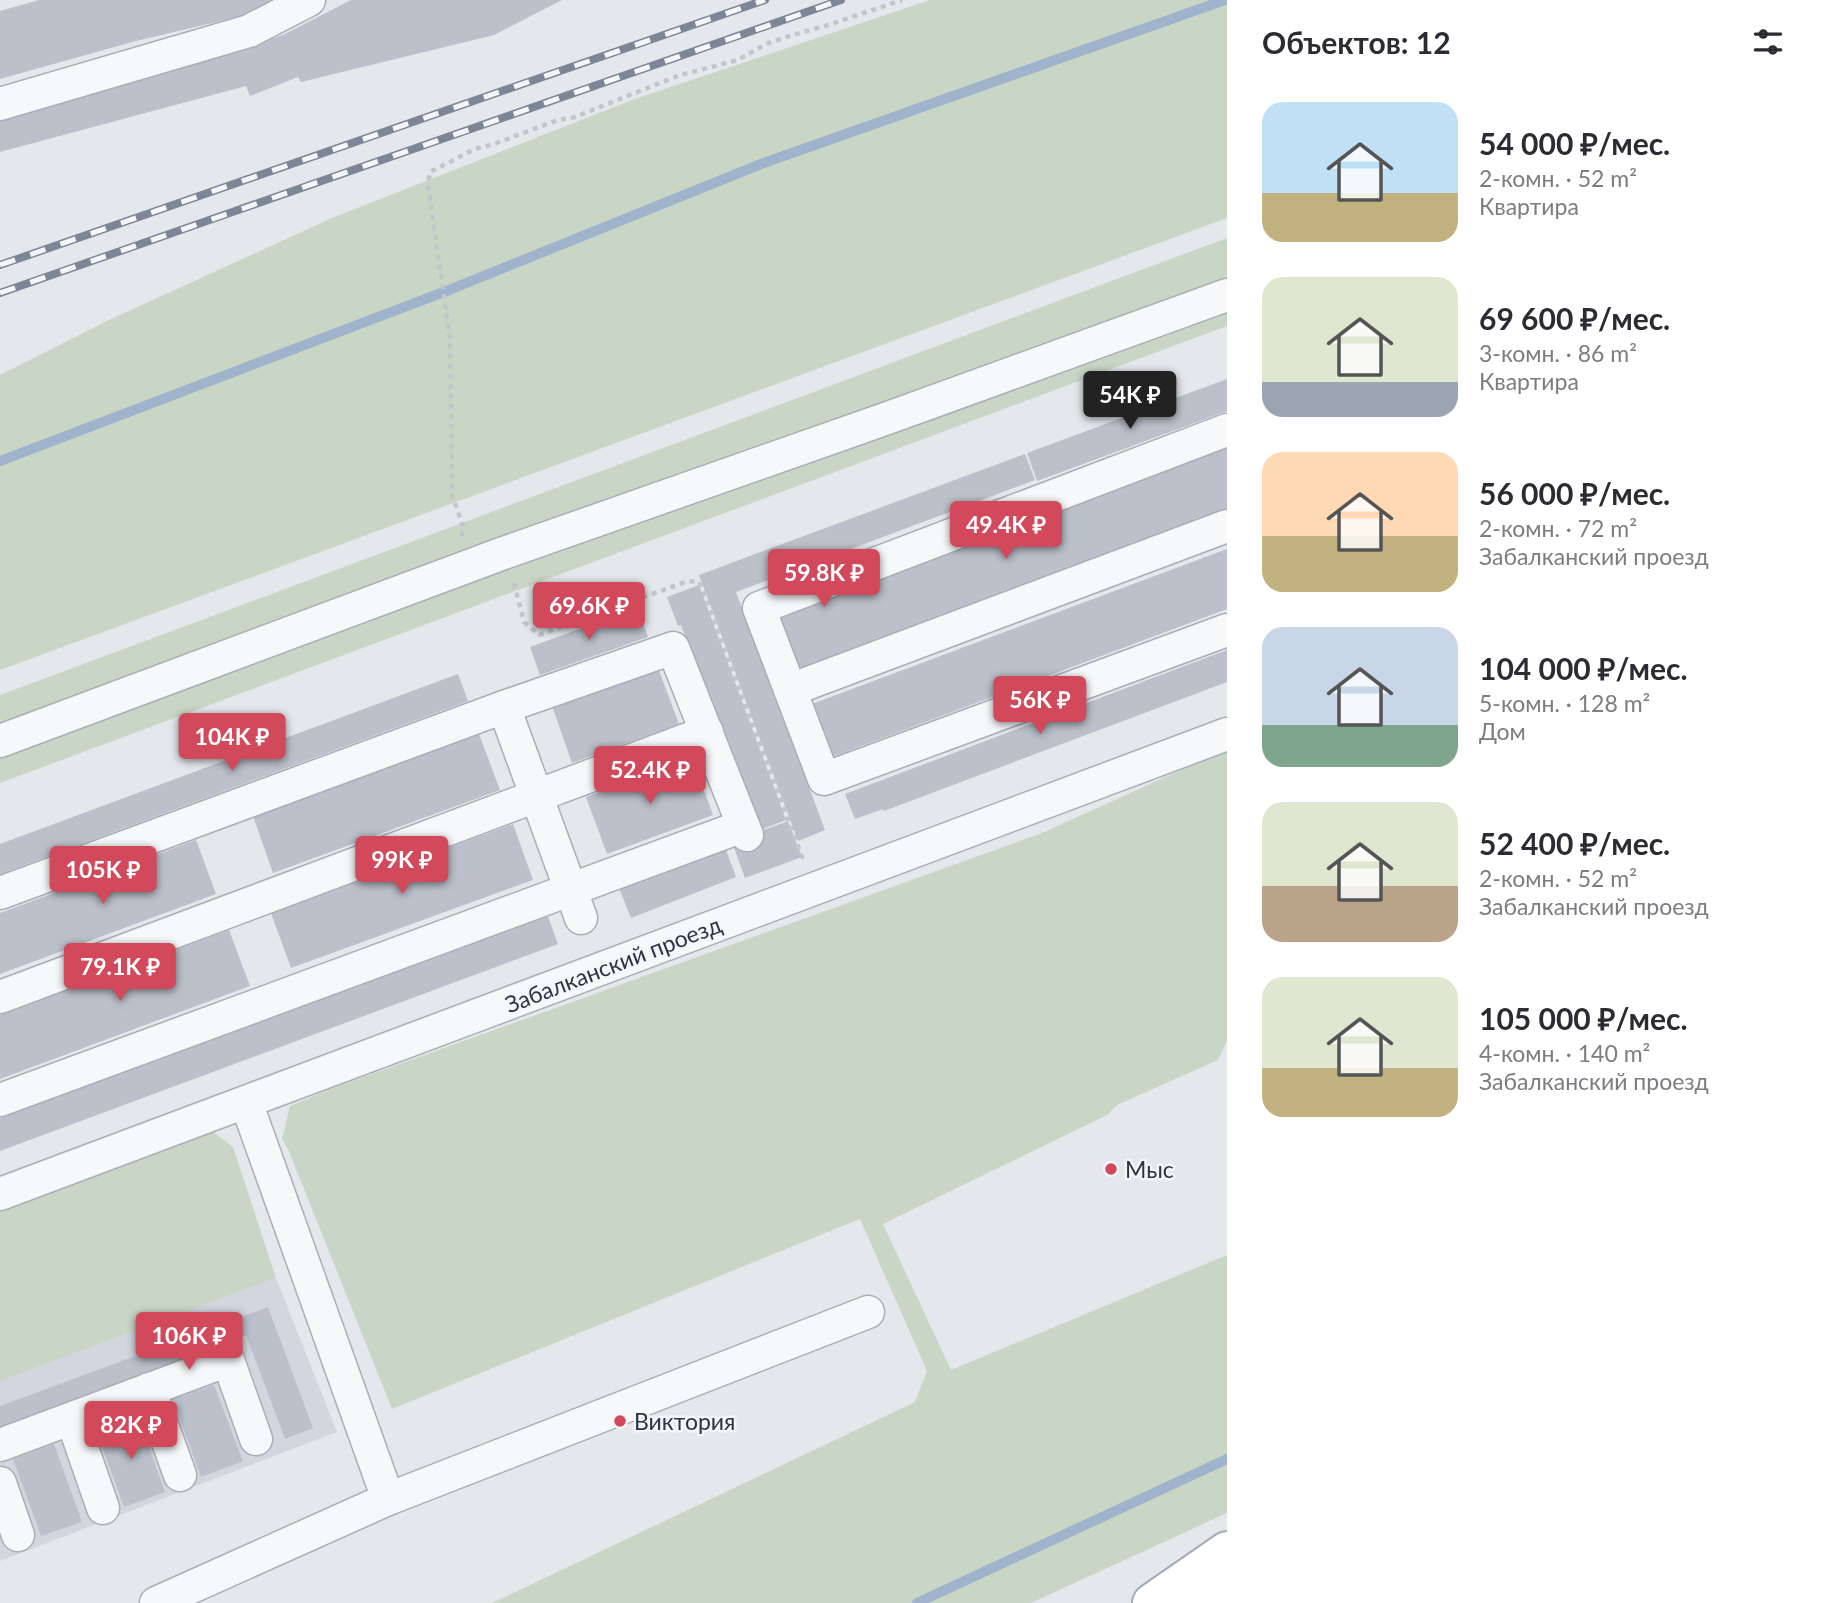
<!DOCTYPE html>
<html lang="ru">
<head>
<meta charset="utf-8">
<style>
  :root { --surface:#fff; --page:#f7f7f7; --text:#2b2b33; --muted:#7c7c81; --accent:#d1495b }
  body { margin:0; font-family:Lato,sans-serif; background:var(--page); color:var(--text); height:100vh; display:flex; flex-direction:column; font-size:26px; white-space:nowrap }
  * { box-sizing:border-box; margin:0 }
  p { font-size:23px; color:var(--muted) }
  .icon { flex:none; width:38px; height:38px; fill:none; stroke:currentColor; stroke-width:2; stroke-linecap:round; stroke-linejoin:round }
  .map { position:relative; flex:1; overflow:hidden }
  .side { display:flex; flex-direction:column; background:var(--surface); width:595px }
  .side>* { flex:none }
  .price { position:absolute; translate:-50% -60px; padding:0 16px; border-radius:7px; background:var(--accent); color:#fff; font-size:23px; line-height:46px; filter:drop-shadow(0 2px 4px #0008) }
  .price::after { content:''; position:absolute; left:50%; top:42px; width:21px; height:16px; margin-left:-10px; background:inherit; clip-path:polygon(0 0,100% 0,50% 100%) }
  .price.on { background:#222; color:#fff }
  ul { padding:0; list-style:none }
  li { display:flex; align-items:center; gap:21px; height:175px; padding:0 35px }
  li span { display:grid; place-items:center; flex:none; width:196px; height:140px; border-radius:21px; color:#555 }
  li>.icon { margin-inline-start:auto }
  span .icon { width:84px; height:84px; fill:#fffc; stroke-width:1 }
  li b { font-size:30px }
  h2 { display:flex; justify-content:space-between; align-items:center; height:84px; padding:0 35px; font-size:30px }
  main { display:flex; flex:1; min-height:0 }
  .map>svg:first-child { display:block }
</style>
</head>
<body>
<main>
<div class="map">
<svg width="1227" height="1603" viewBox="0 0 1227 1603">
  <rect width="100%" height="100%" fill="#e4e7ec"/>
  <!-- built -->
  <polygon fill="#d2d6de" points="276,1278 337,1432 0,1561 0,1381"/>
  <!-- green -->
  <g fill="#c9d6c5">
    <polygon points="930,0 1227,0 1227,218 0,670 0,375 109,320 332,218 632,100"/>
    <polygon points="1227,238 1227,326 0,783 0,695"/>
    <polygon points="1227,749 1227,1041 1218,1060 1117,1105 1107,1115 883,1224 951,1370 1227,1255 1227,1513 1031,1603 492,1603 915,1402 927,1371 860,1219 392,1409 288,1149 282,1139 290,1106 333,1088 1042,833"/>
    <polygon points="206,1129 216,1134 233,1147 276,1278 0,1381 0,1206"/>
  </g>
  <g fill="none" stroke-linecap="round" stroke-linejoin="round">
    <!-- stream -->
    <g stroke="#9fb4cc" stroke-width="10">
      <polyline points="0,461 449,290 761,164 1225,0"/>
      <polyline points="917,1603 1227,1459"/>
    </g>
  </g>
  <!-- building -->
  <g fill="#bbc0ca">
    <polygon points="39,0 277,0 250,14 136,41 0,79 0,11"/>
    <polygon points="351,0 562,0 494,35 301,82 298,77 250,96 246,86 0,152 0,115 241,50 285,34"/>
    <polygon points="1227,379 1227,411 1037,481 1027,453"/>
    <polygon points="1227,448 1227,509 795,671 775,618"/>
    <polygon points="1025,454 1035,480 736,592 825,830 798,841 699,575"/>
    <polygon points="1227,549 1227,609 832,757 812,704"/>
    <polygon points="699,585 786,820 758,831 681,625 678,626 667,597"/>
    <polygon points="637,608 648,637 540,675 530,647"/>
    <polygon points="1227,650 1227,682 884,811 883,809 855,819 845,794"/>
    <polygon points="658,668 679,724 572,763 552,706"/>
    <polygon points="458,674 468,701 0,874 0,844"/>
    <polygon points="479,734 500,790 273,873 253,816"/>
    <polygon points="692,758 713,815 607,854 586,797"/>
    <polygon points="788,821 802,857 745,878 732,842"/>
    <polygon points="513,824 533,880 291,968 271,913"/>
    <polygon points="196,840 216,894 0,974 0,913"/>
    <polygon points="725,847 736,877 631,918 619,888"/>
    <polygon points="547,914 558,944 0,1151 0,1118"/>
    <polygon points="229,930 250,986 0,1079 0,1015"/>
    <polygon points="268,1307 313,1428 285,1439 246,1335 0,1427 0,1406"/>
    <polygon points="214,1385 243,1461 201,1477 173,1399"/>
    <polygon points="137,1414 165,1492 124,1507 96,1430"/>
    <polygon points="54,1444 82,1522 41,1536 13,1459"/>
  </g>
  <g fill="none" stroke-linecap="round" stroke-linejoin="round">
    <!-- minor casing -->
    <g stroke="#a9aeb7" stroke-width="35">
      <g id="minor">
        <polyline points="0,104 249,31 309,0"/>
        <polyline points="1227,430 759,608 824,779 1227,630"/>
        <polyline points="790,690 1227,526"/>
        <polyline points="504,707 581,918"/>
        <polyline points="0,741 501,554 885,419 1227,295"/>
        <polyline points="0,893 504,707 673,648 747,835"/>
        <polyline points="0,997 707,732"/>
        <polyline points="0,1100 743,826"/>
        <polyline points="246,1102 388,1499"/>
        <polyline points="0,1194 1227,734"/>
        <polyline points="149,1389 180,1475"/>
        <polyline points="72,1419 103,1508"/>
        <polyline points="0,1445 228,1360 256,1439"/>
        <polyline points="0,1483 18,1535"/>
        <polyline points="156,1603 388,1499 868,1312"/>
      </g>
    </g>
    <!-- major casing -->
    <g stroke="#a3abb8" stroke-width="42">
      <polyline id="major" points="1152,1603 1227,1551"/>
    </g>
    <!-- highway casing -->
    <g stroke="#8b94a3" stroke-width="42">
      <polyline id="highway" points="1190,1603 1227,1587"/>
    </g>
    <!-- path -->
    <g stroke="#c2c5cb" stroke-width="4.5" stroke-dasharray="5 5" stroke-linecap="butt">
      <polyline points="461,536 464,530 452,494 450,338 428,185 430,172 475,149 494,144 558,120 575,117 680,75 738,60 766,44 786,37 828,25 902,0"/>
      <polyline points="514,583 524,622 539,635 688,581 699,582 802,857 799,859"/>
    </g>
    <!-- minor -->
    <use href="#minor" stroke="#f7f8fa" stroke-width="32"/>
    <!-- major -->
    <use href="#major" stroke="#fff" stroke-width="38"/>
    <!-- highway -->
    <use href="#highway" stroke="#fff" stroke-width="38"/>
    <!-- rail casing -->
    <g stroke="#7d8696" stroke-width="8">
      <g id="rail">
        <polyline points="0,265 765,0"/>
        <polyline points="0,293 841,0"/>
      </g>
    </g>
    <!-- rail -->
    <use href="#rail" stroke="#f4f6f9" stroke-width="5" stroke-dasharray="16" stroke-linecap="butt"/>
  </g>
  <!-- markers -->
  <g fill="#d1495b" stroke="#f4f6f9" stroke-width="2.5">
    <circle cx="1111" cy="1169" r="7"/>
    <circle cx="620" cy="1421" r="7"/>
  </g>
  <g text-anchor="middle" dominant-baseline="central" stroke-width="5" stroke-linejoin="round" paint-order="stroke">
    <!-- street labels -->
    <g font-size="23" fill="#2b3445" stroke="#f4f6f9">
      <text transform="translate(613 964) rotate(-21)">Забалканский проезд</text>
    </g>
    <!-- poi labels -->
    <g font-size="23" fill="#2b3445" stroke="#f4f6f9" text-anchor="start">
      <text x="1125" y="1169">Мыс</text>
      <text x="634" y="1421">Виктория</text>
    </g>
  </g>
</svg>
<b class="price on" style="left:1130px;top:431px">54K ₽</b>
<b class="price" style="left:1006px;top:561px">49.4K ₽</b>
<b class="price" style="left:824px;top:609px">59.8K ₽</b>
<b class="price" style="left:589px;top:642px">69.6K ₽</b>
<b class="price" style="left:1040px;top:736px">56K ₽</b>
<b class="price" style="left:232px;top:773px">104K ₽</b>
<b class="price" style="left:650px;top:806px">52.4K ₽</b>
<b class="price" style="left:402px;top:896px">99K ₽</b>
<b class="price" style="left:103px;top:906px">105K ₽</b>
<b class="price" style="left:120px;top:1003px">79.1K ₽</b>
<b class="price" style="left:189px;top:1372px">106K ₽</b>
<b class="price" style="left:131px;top:1461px">82K ₽</b>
</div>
<section class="side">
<h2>Объектов: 12<svg class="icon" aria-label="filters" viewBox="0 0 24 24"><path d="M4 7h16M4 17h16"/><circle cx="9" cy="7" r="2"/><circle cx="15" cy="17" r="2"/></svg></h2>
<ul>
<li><span style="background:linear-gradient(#bfe0f5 65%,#c2b280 0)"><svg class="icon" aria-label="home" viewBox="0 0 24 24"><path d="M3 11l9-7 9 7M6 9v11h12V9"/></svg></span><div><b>54 000 ₽/мес.</b><p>2-комн. · 52 m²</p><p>Квартира</p></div></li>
<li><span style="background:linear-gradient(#dfe7d0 75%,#9aa5b1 0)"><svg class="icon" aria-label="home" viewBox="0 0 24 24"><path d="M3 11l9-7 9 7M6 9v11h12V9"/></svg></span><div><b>69 600 ₽/мес.</b><p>3-комн. · 86 m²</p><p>Квартира</p></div></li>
<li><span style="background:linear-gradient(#ffd9b3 60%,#c2b280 0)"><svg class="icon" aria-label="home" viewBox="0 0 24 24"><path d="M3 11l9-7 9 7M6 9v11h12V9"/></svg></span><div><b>56 000 ₽/мес.</b><p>2-комн. · 72 m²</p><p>Забалканский проезд</p></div></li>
<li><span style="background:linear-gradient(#c9d6e8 70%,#7fa58c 0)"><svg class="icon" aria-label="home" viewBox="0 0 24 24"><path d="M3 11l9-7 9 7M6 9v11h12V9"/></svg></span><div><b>104 000 ₽/мес.</b><p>5-комн. · 128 m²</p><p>Дом</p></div></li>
<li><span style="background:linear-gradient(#dfe7d0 60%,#b9a48a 0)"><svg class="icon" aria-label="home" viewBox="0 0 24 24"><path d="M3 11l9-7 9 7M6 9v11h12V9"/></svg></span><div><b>52 400 ₽/мес.</b><p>2-комн. · 52 m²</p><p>Забалканский проезд</p></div></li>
<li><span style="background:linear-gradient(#dfe7d0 65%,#c2b280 0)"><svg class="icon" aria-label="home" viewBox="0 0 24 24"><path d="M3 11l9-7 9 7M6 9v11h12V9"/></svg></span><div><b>105 000 ₽/мес.</b><p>4-комн. · 140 m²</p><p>Забалканский проезд</p></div></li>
</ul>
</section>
</main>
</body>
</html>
